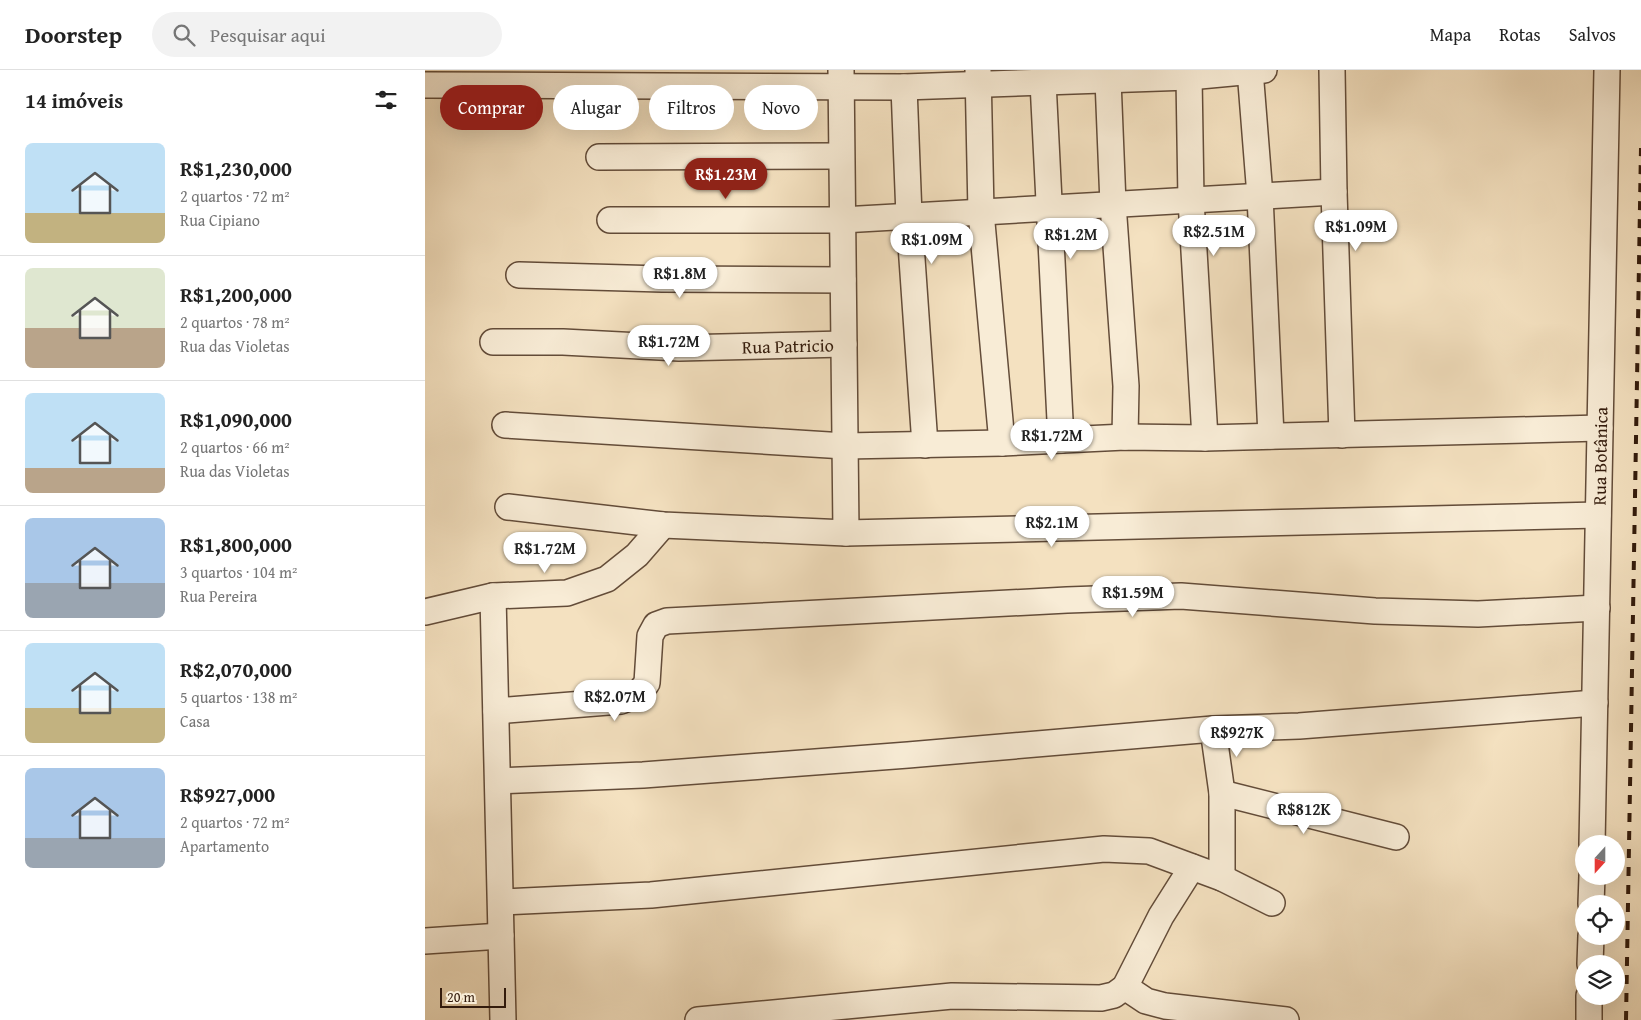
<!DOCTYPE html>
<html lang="pt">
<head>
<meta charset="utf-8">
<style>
  :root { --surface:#fff; --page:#f2f2f2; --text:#222; --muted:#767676; --line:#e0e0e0; --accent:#8f2418 }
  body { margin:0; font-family:"Gentium Book Plus",serif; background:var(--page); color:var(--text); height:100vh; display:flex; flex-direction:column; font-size:19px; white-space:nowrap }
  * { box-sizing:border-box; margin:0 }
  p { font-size:16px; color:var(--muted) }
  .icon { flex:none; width:28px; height:28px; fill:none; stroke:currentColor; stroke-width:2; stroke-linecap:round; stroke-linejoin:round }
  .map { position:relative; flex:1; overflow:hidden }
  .sheet { display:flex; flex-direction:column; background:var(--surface); width:425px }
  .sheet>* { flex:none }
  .banner { position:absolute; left:15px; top:15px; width:475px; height:45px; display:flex; gap:10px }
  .needle { width:32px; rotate:201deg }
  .fabs { position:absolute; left:1150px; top:765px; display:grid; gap:10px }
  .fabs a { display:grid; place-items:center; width:50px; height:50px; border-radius:50%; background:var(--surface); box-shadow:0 5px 20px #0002; font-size:25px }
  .scale { position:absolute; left:15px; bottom:12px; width:66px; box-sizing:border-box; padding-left:5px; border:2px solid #331b0c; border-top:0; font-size:14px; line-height:18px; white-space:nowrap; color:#331b0c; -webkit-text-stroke:4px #f8ecd6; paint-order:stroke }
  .price { position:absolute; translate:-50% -42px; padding:0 11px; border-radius:18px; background:#fff; color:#222; font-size:16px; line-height:32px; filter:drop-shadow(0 1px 2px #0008) }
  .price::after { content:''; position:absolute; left:50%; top:30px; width:15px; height:11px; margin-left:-8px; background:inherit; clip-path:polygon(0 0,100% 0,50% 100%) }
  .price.current { background:var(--accent); color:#fff }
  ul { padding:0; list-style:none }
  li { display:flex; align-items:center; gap:15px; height:125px; padding:0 25px }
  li+li { border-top:1px solid var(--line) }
  li span { display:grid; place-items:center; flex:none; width:140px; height:100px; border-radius:8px; color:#555 }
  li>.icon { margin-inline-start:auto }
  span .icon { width:60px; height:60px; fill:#fffc; stroke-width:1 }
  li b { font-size:21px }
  h2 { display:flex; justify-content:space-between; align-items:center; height:60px; padding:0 25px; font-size:21px }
  .pill { padding:0 18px; border-radius:22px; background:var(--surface); box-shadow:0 5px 20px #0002; font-size:18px; line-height:45px }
  .pill.current { background:var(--accent); color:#fff }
  header { display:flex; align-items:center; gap:30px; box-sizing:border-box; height:70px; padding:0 25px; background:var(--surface); border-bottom:1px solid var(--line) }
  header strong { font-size:24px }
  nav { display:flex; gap:28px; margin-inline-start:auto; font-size:18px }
  .search { width:350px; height:45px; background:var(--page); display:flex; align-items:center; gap:12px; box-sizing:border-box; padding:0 18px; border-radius:28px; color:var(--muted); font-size:19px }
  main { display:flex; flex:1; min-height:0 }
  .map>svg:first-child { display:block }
</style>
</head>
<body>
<header>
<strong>Doorstep</strong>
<div class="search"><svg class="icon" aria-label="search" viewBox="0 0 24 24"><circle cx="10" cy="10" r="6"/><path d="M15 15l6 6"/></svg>Pesquisar aqui</div>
<nav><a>Mapa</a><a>Rotas</a><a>Salvos</a></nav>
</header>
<main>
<section class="sheet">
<h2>14 imóveis<svg class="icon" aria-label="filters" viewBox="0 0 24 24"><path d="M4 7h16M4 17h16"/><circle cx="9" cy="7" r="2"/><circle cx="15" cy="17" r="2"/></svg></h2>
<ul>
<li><span style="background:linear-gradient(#bfe0f5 70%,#c2b280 0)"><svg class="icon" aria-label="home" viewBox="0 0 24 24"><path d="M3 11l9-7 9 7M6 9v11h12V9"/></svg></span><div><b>R$1,230,000</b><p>2 quartos · 72 m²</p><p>Rua Cipiano</p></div></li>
<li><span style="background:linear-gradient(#dfe7d0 60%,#b9a48a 0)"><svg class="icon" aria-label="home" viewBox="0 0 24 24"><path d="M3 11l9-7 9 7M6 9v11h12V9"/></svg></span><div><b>R$1,200,000</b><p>2 quartos · 78 m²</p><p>Rua das Violetas</p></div></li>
<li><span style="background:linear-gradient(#bfe0f5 75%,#b9a48a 0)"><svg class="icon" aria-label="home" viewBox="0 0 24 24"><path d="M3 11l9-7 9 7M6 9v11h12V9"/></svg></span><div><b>R$1,090,000</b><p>2 quartos · 66 m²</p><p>Rua das Violetas</p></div></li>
<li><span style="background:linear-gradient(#a9c7e8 65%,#9aa5b1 0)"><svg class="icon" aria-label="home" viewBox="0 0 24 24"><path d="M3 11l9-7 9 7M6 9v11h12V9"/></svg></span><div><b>R$1,800,000</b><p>3 quartos · 104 m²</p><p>Rua Pereira</p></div></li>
<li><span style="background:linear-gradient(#bfe0f5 65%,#c2b280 0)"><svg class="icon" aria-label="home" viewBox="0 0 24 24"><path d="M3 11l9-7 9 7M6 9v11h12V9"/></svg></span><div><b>R$2,070,000</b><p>5 quartos · 138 m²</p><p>Casa</p></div></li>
<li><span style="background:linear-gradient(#a9c7e8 70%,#9aa5b1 0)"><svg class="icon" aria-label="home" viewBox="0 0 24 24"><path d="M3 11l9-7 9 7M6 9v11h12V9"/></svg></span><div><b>R$927,000</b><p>2 quartos · 72 m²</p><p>Apartamento</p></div></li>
</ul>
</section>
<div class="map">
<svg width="1216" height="950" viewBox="0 0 1216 950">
  <rect width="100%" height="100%" fill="#f4e1c0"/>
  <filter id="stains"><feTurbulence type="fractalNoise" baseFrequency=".004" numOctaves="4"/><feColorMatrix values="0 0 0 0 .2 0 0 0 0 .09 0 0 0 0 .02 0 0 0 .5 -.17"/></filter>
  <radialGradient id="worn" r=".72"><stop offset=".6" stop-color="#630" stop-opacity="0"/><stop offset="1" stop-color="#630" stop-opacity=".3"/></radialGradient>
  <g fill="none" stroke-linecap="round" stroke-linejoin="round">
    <!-- street casing -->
    <g stroke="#634c39" stroke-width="28">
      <g id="street">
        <polyline points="416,0 421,463"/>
        <polyline points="553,0 556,142 577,373"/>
        <polyline points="825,0 835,126 846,366"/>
        <polyline points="907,0 909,122 917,365"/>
        <polyline points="764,7 766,130 780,368"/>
        <polyline points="683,10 688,134 701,316 700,367"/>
        <polyline points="618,12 636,370"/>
        <polyline points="0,15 479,17 764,7 839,0"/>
        <polyline points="479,17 484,146 500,375"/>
        <polyline points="174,87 416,86"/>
        <polyline points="185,150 417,150 909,122"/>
        <polyline points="94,205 237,209 418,210"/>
        <path id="s1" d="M68 272H138L254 278 419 274"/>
        <polyline points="80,355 420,376 577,373 700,367 780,368 1175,358"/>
        <polyline points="83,437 238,455 421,463 1173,445"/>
        <polyline points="68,526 78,950"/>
        <polyline points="0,542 68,526 142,523 182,509 212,485 238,455"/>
        <polyline points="71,641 196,631 212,625 222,613 225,566 231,555 242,551 642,530 756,526 950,541 1053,544 1172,538"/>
        <polyline points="788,659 797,723 797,808"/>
        <polyline points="73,711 218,705 483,685 788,659 874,656 1170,633"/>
        <polyline points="797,723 971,767"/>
        <path id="s2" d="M1167 774 1182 0"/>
        <polyline points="76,832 226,825 679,779 724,781 797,808 847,833"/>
        <polyline points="1166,834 1167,806"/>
        <polyline points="0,871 76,866"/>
        <polyline points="1165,894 1166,866"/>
        <polyline points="700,917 721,931 740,936 861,950"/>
        <polyline points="273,950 527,926 676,928 689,925 700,917 736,846 767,797"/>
        <polyline points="1164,950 1164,926"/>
      </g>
    </g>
    <!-- street -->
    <use href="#street" stroke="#f8ecd6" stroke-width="25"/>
    <!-- rail -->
    <polyline stroke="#331b0c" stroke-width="4" stroke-dasharray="9 9" stroke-linecap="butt" points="1201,950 1216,78"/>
  </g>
  <g text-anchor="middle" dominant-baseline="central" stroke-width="4" stroke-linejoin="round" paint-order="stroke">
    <!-- street labels -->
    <g font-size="18" fill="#331b0c" stroke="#f8ecd6">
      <text stroke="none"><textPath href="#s1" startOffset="295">Rua Patricio</textPath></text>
      <text stroke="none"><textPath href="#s2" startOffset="388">Rua Botânica</textPath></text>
    </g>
  </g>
  <rect width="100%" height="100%" filter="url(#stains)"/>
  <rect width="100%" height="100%" fill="url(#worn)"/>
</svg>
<div class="fabs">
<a><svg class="needle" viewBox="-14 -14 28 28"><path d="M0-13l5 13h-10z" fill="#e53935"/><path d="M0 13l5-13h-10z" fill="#767676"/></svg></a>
<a><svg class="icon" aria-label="locate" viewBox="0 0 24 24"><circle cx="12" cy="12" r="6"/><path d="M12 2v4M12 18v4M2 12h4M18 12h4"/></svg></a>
<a><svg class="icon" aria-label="layers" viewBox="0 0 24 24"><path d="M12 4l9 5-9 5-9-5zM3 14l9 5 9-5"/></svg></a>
</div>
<div class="scale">20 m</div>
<b class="price current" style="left:301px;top:130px">R$1.23M</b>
<b class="price" style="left:931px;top:182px">R$1.09M</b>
<b class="price" style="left:789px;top:187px">R$2.51M</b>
<b class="price" style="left:646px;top:190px">R$1.2M</b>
<b class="price" style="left:507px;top:195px">R$1.09M</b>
<b class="price" style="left:255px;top:229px">R$1.8M</b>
<b class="price" style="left:244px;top:297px">R$1.72M</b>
<b class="price" style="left:627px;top:391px">R$1.72M</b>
<b class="price" style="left:627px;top:478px">R$2.1M</b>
<b class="price" style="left:120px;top:504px">R$1.72M</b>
<b class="price" style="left:708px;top:548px">R$1.59M</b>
<b class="price" style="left:190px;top:652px">R$2.07M</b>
<b class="price" style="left:812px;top:688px">R$927K</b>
<b class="price" style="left:879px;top:765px">R$812K</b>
<div class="banner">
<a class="pill current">Comprar</a>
<a class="pill">Alugar</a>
<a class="pill">Filtros</a>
<a class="pill">Novo</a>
</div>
</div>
</main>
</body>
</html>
